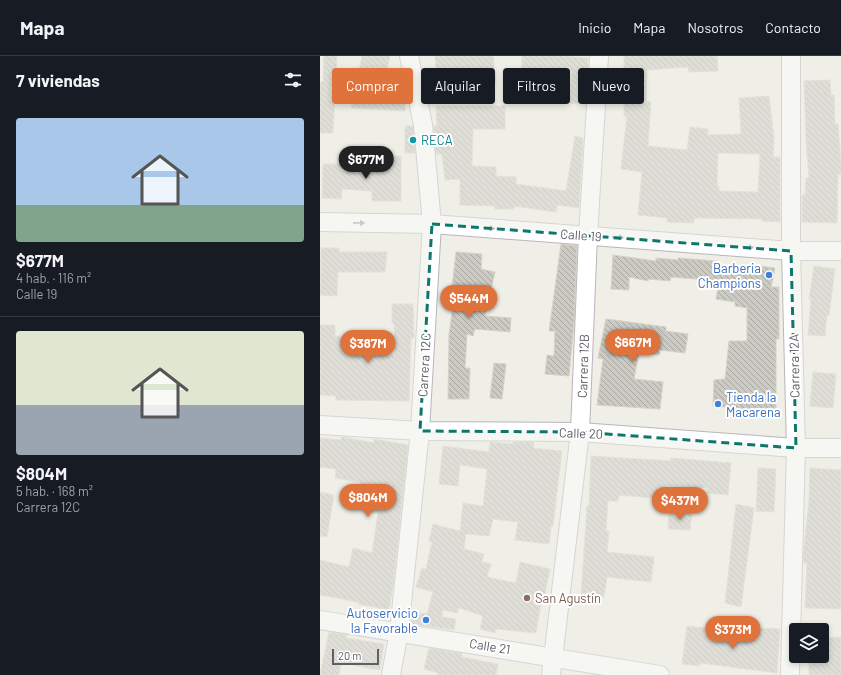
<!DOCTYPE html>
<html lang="es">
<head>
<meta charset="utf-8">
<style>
  :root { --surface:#171b24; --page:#20242c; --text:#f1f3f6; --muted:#9ea1a6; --line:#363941; --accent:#e0723c }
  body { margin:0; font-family:Barlow,sans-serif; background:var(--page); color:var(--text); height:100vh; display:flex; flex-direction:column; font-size:15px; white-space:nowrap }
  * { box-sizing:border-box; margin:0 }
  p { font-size:13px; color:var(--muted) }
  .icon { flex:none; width:22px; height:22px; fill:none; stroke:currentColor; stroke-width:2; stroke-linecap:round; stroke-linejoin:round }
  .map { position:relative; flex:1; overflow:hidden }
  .panel { display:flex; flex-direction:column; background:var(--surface); width:320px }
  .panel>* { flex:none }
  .top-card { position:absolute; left:12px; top:12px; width:380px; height:36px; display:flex; gap:8px }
  .controls { position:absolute; left:469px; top:567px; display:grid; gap:8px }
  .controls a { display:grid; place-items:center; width:40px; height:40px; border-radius:4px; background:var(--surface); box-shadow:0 2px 6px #0003; font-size:20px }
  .scale { position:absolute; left:12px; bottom:10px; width:47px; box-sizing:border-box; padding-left:4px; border:2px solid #5e6066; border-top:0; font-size:11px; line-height:14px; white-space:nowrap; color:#5e6066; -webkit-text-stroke:3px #fff; paint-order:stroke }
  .price { position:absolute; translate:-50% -34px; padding:0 9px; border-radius:14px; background:var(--accent); color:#fff; font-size:13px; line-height:26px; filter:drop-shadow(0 1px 2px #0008) }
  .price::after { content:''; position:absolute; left:50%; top:24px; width:12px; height:9px; margin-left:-6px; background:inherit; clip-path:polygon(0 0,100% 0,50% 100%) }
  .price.active { background:#222; color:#fff }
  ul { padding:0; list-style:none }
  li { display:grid; align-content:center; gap:8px; height:212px; padding:0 16px }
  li+li { border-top:1px solid var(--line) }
  li span { display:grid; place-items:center; height:124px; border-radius:4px; color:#555 }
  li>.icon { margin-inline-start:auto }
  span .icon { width:72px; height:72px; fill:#fffc; stroke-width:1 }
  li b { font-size:17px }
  h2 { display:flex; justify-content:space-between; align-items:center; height:48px; padding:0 16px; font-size:17px }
  .pill { padding:0 14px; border-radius:4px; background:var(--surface); box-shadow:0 2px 6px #0003; font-size:14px; line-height:36px }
  .pill.active { background:var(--accent); color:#fff }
  header { display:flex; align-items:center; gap:24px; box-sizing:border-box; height:56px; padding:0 20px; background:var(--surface); border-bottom:1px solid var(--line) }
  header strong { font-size:19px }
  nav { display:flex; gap:22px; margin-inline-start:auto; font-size:14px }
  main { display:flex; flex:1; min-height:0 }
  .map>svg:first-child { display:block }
</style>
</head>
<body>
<header>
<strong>Mapa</strong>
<nav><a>Inicio</a><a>Mapa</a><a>Nosotros</a><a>Contacto</a></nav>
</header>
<main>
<section class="panel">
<h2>7 viviendas<svg class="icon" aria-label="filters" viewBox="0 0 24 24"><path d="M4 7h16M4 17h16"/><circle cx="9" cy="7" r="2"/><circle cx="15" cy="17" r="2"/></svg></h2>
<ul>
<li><span style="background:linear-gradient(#a9c7e8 70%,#7fa58c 0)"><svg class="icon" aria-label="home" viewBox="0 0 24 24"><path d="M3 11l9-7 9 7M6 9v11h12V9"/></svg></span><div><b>$677M</b><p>4 hab. · 116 m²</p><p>Calle 19</p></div></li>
<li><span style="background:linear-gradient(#dfe7d0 60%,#9aa5b1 0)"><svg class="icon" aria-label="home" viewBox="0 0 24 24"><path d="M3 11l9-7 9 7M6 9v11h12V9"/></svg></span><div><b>$804M</b><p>5 hab. · 168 m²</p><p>Carrera 12C</p></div></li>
</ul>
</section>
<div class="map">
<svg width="521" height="619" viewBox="0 0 521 619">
  <defs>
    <pattern id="building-back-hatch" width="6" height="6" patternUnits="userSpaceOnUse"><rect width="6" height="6" fill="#cbcac3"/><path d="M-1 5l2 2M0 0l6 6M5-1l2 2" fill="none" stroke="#a8a7a2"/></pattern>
  </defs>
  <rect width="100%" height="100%" fill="#efefe7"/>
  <!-- building -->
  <g fill="url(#building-back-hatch)" stroke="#d4d3c5" fill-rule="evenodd">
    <polygon points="4,0 17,0 13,77 0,77 0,26 3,26"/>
    <polygon points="42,0 70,0 63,30 85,31 85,55 31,52"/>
    <polygon points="115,0 173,0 176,26 160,28 159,19 133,18 134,29 117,31"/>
    <polygon points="202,0 242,0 268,2 266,48 249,47 252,16 219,13 219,27 201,26"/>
    <path d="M304 0H397L398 15 369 16 368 11 327 14 326 46H331L328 90 367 94 370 71 388 73 387 79 421 78 419 42 449 40 454 82 453 101H460V166L442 165V163L374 162V167L347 166V162L318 159 322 116 301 113 307 60H304ZM398 97 440 98 438 136 399 135V130H397Z"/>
    <polygon points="510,24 511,39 514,39 515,68 518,68 521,108 521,118 518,118 517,167 482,166 482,139 485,139 486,122 489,122 486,85 484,25"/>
    <polygon points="116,50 185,50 185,73 153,73 152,110 176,111 176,120 196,121 196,128 246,135 255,80 263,82 259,152 237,149 236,156 194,150 194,153 175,153 175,150 140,149 140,123 125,124 122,98 116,98 114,70 117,70"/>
    <polygon points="85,70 93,70 95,97 85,97"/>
    <polygon points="81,100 81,145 52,145 52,135 22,133 21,143 2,142 3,108 22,108 22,115 52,116 52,101"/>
    <polygon points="241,188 257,190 254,267 249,320 225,318 227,299 234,300 235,275 229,275"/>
    <polygon points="1,192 19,192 19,196 67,196 65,216 18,216 17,240 0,239"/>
    <polygon points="136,196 162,198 161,213 175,216 165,260 191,262 190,276 155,273 153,280 147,278 145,312 150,312 149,343 128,343 129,279 133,249 152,249 153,234 132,232"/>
    <polygon points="293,199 336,205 336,202 358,204 358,202 396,205 396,208 431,214 432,209 455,212 451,231 459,231 459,283 456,283 456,352 429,353 393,350 394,324 405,323 409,285 427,285 427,252 415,250 415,246 396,243 399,225 351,221 350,225 329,223 328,225 309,221 309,234 291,233"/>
    <polygon points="494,210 515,213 509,260 507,259 505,280 488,279 491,243 489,243"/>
    <polygon points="72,248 93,248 94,282 91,282 89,345 16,344 16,340 0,339 0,269 15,269 15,280 31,282 29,299 75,299 74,267 72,267"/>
    <polygon points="286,263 346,271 346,275 368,278 365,297 340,294 339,299 319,296 314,323 343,326 340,353 277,349 283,303 278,302"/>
    <polygon points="174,307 186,308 182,343 170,342"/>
    <polygon points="493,316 516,318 513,352 490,350"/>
    <polygon points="22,381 54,387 54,383 88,389 74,524 69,554 38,548 38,546 0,539 0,504 29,511 33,492 52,497 58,457 43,456 46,433 40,432 40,426 15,422 16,413 0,411 0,382 21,384"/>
    <polygon points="170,386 193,388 193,386 214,386 213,392 242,395 233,470 231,470 229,488 195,484 198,466 173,463 169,480 146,478 144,493 164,498 162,506 171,508 167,521 196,527 200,506 230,513 223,547 221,547 216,577 176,573 175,577 160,573 163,560 139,552 137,557 123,554 122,561 136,563 134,574 90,568 92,556 107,558 113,536 96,531 102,512 106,513 112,486 109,485 113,468 140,475 143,447 163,450 167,413 140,409 138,430 119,428 123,390 169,396"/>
    <polygon points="271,400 351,405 351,402 411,407 408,439 387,437 388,432 345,429 344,443 299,439 298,445 288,445 286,474 289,475 287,496 334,501 331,526 287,521 284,541 261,540 267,450 269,450"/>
    <polygon points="438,412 456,413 454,456 436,455"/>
    <polygon points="490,412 521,414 521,553 485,552 487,507 483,507 484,490 489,444"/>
    <polygon points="0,436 14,439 7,481 0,480"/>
    <polygon points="416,448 434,452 421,551 405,547"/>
    <polygon points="349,455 372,457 370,474 348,473"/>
    <polygon points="367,570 385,572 384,578 437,583 438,572 460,573 457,617 380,607 380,610 362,608"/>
    <polygon points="9,576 27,579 26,582 64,588 60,614 21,607 19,619 0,619"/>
    <polygon points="521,581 521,619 489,619 489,604 502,604 502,582"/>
    <polygon points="109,592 139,597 142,598 142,601 178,608 176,619 118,619 119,617 104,613"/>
  </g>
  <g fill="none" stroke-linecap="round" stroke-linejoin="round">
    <!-- minor casing -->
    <g stroke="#b7b7bc" stroke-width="20">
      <g id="minor">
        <polyline points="0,166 112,168 471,195 521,195"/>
        <polyline points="0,369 100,375 260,376 476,392 521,392"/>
        <polyline points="0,564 340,619"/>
        <polyline points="71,619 79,575 100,375 112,168 103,69 89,0"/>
        <polyline points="231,619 260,376 268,179 279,0"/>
        <polyline points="470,619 476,392 471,195 471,0"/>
      </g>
    </g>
    <!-- minor -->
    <use href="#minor" stroke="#fff" stroke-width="18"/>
  </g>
  <!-- one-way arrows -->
  <defs><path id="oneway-solid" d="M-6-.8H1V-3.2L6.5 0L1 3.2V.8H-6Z"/></defs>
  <g fill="#9ea0a3">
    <use href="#oneway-solid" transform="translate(39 167) rotate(1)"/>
    <use href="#oneway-solid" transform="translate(169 172) rotate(4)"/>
    <use href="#oneway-solid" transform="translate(298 181) rotate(4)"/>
    <use href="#oneway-solid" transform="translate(428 191) rotate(4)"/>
  </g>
  <!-- marked area -->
  <path d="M0 0H521V619H0ZM112 168 471 195 476 392 260 376 100 375Z" fill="#efefe7" fill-opacity=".55" fill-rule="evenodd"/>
  <path fill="none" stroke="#0f766e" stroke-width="3" stroke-dasharray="8 5" stroke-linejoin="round" d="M112 168 471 195 476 392 260 376 100 375Z"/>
  <!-- markers -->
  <circle fill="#0f9aa8" stroke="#fff" stroke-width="1.5" cx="93" cy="84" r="4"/>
  <g fill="#3f7fe0" stroke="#fff" stroke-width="1.5">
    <circle cx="449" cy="219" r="4"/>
    <circle cx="398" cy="348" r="4"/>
    <circle cx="106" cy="564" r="4"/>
  </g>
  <circle fill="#8d6e63" stroke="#fff" stroke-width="1.5" cx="207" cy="542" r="4"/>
  <g text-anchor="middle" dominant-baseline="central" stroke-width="4" stroke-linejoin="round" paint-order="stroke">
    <!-- culture labels -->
    <g font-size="13" fill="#0d838f" stroke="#fff" text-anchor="start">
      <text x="101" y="84">RECA</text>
    </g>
    <!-- street labels -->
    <g font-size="13" fill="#5e6066" stroke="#fff">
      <text transform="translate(261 179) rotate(4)">Calle 19</text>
      <text transform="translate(104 309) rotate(-87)">Carrera 12C</text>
      <text transform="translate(263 310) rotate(-88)">Carrera 12B</text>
      <text transform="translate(474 310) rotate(-91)">Carrera 12A</text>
      <text transform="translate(261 377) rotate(2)">Calle 20</text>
      <text transform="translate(170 590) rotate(9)">Calle 21</text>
    </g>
    <!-- shop labels -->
    <g font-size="13" fill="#366cbe" stroke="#fff" text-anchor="end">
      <text x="441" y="212">Barberia<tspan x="441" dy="15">Champions</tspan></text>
      <text x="406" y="341" text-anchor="start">Tienda la<tspan x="406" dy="15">Macarena</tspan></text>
      <text x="98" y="557">Autoservicio<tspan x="98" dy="15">la Favorable</tspan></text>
    </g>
    <!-- education labels -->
    <g font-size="13" fill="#785e54" stroke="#fff" text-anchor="start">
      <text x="215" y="542">San Agustín</text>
    </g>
  </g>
</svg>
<div class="controls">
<a><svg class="icon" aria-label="layers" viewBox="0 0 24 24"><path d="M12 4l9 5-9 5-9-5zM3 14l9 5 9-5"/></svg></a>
</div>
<div class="scale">20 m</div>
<b class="price active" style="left:46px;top:124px">$677M</b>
<b class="price" style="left:149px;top:263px">$544M</b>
<b class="price" style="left:313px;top:307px">$667M</b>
<b class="price" style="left:48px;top:308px">$387M</b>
<b class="price" style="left:48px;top:462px">$804M</b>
<b class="price" style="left:360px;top:465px">$437M</b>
<b class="price" style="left:413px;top:594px">$373M</b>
<div class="top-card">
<a class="pill active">Comprar</a>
<a class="pill">Alquilar</a>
<a class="pill">Filtros</a>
<a class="pill">Nuevo</a>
</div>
</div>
</main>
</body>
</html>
